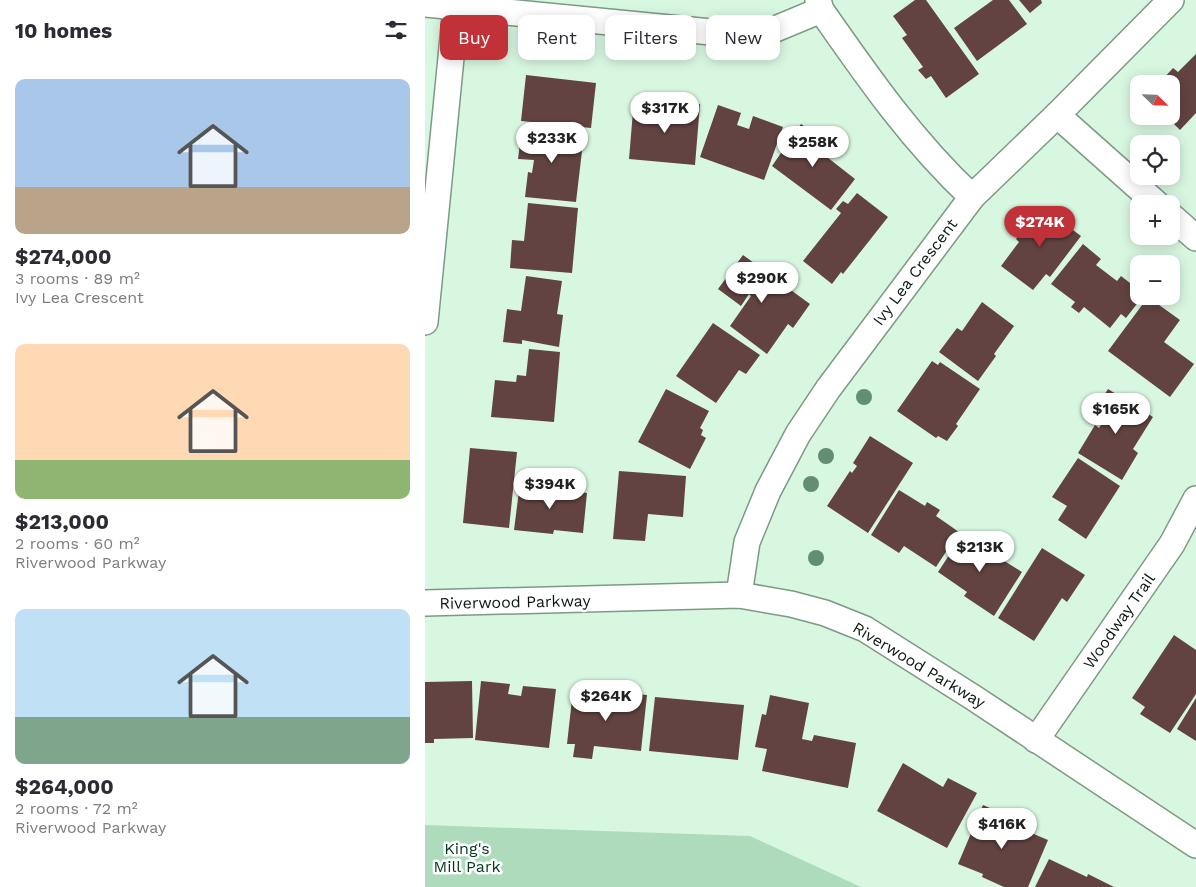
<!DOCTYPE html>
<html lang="en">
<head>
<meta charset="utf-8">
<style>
  :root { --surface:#fff; --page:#f7f7f7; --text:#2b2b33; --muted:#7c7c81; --accent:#c13238 }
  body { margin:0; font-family:"Work Sans",sans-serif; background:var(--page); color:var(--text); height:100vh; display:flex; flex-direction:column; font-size:19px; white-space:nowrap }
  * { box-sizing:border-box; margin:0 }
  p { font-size:16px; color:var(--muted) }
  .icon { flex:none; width:28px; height:28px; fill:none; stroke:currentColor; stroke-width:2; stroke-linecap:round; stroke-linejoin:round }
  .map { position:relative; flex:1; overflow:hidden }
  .sheet { display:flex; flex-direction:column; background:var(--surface); width:425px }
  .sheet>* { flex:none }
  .top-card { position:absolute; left:15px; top:15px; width:475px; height:45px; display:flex; gap:10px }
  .needle { width:32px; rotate:113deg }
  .buttons { position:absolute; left:705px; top:75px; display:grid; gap:10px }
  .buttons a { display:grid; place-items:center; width:50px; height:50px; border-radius:10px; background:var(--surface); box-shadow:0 2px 12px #0003; font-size:25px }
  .price { position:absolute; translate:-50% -42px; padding:0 11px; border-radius:18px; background:#fff; color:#222; font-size:16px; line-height:32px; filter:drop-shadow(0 1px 2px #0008) }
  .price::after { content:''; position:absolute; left:50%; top:30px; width:15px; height:11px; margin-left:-8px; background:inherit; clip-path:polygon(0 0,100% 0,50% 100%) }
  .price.current { background:var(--accent); color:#fff }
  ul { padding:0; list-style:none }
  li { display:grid; align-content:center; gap:10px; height:265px; padding:0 15px }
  li span { display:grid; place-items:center; height:155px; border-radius:10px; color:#555 }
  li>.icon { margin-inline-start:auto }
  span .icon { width:90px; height:90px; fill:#fffc; stroke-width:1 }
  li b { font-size:21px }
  h2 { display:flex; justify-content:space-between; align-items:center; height:60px; padding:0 15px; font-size:21px }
  .tag { padding:0 18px; border-radius:10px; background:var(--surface); box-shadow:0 2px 12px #0003; font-size:18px; line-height:45px }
  .tag.current { background:var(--accent); color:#fff }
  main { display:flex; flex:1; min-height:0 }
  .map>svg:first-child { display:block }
</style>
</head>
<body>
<main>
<section class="sheet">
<h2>10 homes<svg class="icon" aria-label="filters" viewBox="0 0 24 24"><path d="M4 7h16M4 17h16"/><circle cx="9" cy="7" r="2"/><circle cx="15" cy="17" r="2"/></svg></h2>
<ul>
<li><span style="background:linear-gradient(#a9c7e8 70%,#b9a48a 0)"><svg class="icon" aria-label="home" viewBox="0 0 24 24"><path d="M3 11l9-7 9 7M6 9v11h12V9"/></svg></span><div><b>$274,000</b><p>3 rooms · 89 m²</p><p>Ivy Lea Crescent</p></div></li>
<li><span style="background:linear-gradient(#ffd9b3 75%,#8fb573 0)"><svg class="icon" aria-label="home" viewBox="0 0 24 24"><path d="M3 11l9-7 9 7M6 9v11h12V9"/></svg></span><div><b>$213,000</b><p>2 rooms · 60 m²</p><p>Riverwood Parkway</p></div></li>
<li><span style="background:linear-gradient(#bfe0f5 70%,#7fa58c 0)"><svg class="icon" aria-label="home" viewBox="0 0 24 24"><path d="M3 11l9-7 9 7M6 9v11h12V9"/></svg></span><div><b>$264,000</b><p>2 rooms · 72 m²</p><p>Riverwood Parkway</p></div></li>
</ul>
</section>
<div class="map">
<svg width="771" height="887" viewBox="0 0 771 887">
  <rect width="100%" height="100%" fill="#d8f7e1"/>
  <!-- green -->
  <polygon fill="#addbbc" points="0,825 325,836 436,887 0,887"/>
  <!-- building -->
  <g fill="#624341">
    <polygon points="490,0 501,0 554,74 521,98 506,76 501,79 493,70 498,67 477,38 482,35 468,16"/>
    <polygon points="568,0 584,0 602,24 552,61 529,28"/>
    <polygon points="594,0 616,0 617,3 605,13"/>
    <polygon points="771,54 771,113 755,130 741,116 746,116 746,84 741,84 742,82 739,78 748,68 753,72"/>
    <polygon points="101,75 171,83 166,128 96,121"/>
    <polygon points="245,102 275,104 270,165 204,159 208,111 211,111 211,105 244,108"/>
    <polygon points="293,105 316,113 312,125 324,129 328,116 358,127 339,180 275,157"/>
    <polygon points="376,124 400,141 393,150 430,179 406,210 347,166"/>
    <polygon points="97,128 159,134 151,202 100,197 103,172 107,173 109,160 93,159"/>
    <polygon points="432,193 463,217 418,274 416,272 407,284 378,261 416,213 411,209 418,201 423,204"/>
    <polygon points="103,203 153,208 147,273 85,268 87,240 99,241"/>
    <polygon points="616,206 656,236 625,277 621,274 608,290 576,266 594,242 591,239"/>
    <polygon points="658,244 676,259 671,265 692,281 696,276 714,290 714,296 718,296 701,318 696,314 685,328 659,307 654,313 646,307 650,302 626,284"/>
    <polygon points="318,255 385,304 368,328 363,324 342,354 305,326 326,296 324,294 316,306 293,289"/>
    <polygon points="101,276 137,281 132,314 138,315 134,347 97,340 97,344 78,342 82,309 96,311"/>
    <polygon points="723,297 755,320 739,342 769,364 745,397 683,351"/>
    <polygon points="557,302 589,326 569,354 571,356 553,381 514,352 532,328 537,331"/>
    <polygon points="288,323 335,355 321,374 314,370 291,403 251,376"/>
    <polygon points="104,349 135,352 129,422 66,417 70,380 91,382 92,375 101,376"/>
    <polygon points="507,361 513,365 515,362 555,389 531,424 533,426 522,441 513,436 511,438 472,411"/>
    <polygon points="241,389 284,411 275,428 278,430 276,435 281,438 265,469 213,442"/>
    <polygon points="683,389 728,417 708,449 713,453 697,480 653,453 670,425 674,428 684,413 672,406"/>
    <polygon points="445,436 488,463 443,533 402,506 425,471 427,473 432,466 428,463"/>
    <polygon points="45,448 92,452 84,528 38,523"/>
    <polygon points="653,458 695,486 661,539 633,520 642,506 627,497"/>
    <polygon points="194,471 261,476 258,517 223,514 220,541 188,539"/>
    <polygon points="95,483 162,493 158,533 129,530 128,534 89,530"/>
    <polygon points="474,490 500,506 502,502 515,510 511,516 534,532 511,567 479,546 474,553 446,535"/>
    <polygon points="538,534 554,544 558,538 573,547 568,554 597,572 569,616 539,596 542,592 513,572"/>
    <polygon points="617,548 660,575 642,602 637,598 609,641 573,618"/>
    <polygon points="749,635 771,650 771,694 745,733 715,714 720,707 707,698"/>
    <polygon points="47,681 48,738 9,739 9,743 0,743 0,682"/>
    <polygon points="56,681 85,684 83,694 96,696 98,686 131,689 124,748 50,740"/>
    <polygon points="148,690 191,694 192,692 222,695 216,751 169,746 167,759 148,757 150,744 142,744"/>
    <polygon points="345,695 384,703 377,739 387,741 389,735 431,743 423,788 337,771 342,749 330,747 337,714 341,715"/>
    <polygon points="230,697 319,705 313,760 224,751"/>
    <polygon points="771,698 771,741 752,729"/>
    <polygon points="478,763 518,787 523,778 552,793 522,848 452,811"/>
    <polygon points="558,805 588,818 585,824 623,840 603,887 579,887 557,877 558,874 533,864"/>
    <polygon points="624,859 662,877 663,874 689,887 610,887"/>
  </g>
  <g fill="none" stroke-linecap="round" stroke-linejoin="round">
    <!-- street casing -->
    <g stroke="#7d9986" stroke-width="28">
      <g id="street">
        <path d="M393 0 396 10C442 76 487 141 547 197"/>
        <polyline points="0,4 286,32 327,32 348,30 396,10"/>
        <polyline points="632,115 732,204"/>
        <polyline points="746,216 771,238"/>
        <polyline points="0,322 31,7"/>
        <polyline points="314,595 322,542 343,491 373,434 403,389 547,197 632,115 746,0"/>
        <polyline points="0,603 314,595 366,604 400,613 440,629 549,698 771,845"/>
        <polyline points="611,740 747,544 771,499"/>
      </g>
    </g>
    <!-- street -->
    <use href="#street" stroke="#fff" stroke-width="25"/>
  </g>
  <!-- trees -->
  <g fill="#618e75">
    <circle cx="439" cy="397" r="8"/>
    <circle cx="401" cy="456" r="8"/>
    <circle cx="386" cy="484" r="8"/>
    <circle cx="391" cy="558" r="8"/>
  </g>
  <g text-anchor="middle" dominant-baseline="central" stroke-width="5" stroke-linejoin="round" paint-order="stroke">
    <!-- street labels -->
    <g font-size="16" fill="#0a150e" stroke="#fff">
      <text transform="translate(490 272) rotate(-53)">Ivy Lea Crescent</text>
      <text transform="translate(90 602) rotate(-1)">Riverwood Parkway</text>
      <text transform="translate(694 621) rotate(-55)">Woodway Trail</text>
      <text transform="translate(494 665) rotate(31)">Riverwood Parkway</text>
    </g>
    <!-- park labels -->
    <g font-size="16" fill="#00391d" stroke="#fff">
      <text x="42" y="848">King's<tspan x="42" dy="18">Mill Park</tspan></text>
    </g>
  </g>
</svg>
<div class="buttons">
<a><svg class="needle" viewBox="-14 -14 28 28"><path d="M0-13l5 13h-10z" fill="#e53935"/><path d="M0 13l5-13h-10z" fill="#7c7c81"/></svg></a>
<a><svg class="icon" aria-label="locate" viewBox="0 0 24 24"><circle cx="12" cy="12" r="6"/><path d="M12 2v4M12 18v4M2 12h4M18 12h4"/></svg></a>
<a>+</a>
<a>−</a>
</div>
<b class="price" style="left:240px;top:134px">$317K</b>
<b class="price" style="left:127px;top:164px">$233K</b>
<b class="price" style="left:388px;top:168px">$258K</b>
<b class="price current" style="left:615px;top:248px">$274K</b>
<b class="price" style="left:337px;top:304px">$290K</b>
<b class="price" style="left:691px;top:435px">$165K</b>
<b class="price" style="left:125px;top:510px">$394K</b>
<b class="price" style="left:555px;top:573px">$213K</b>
<b class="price" style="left:181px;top:722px">$264K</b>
<b class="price" style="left:577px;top:850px">$416K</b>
<div class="top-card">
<a class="tag current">Buy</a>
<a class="tag">Rent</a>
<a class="tag">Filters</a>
<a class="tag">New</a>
</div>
</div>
</main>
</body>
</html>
